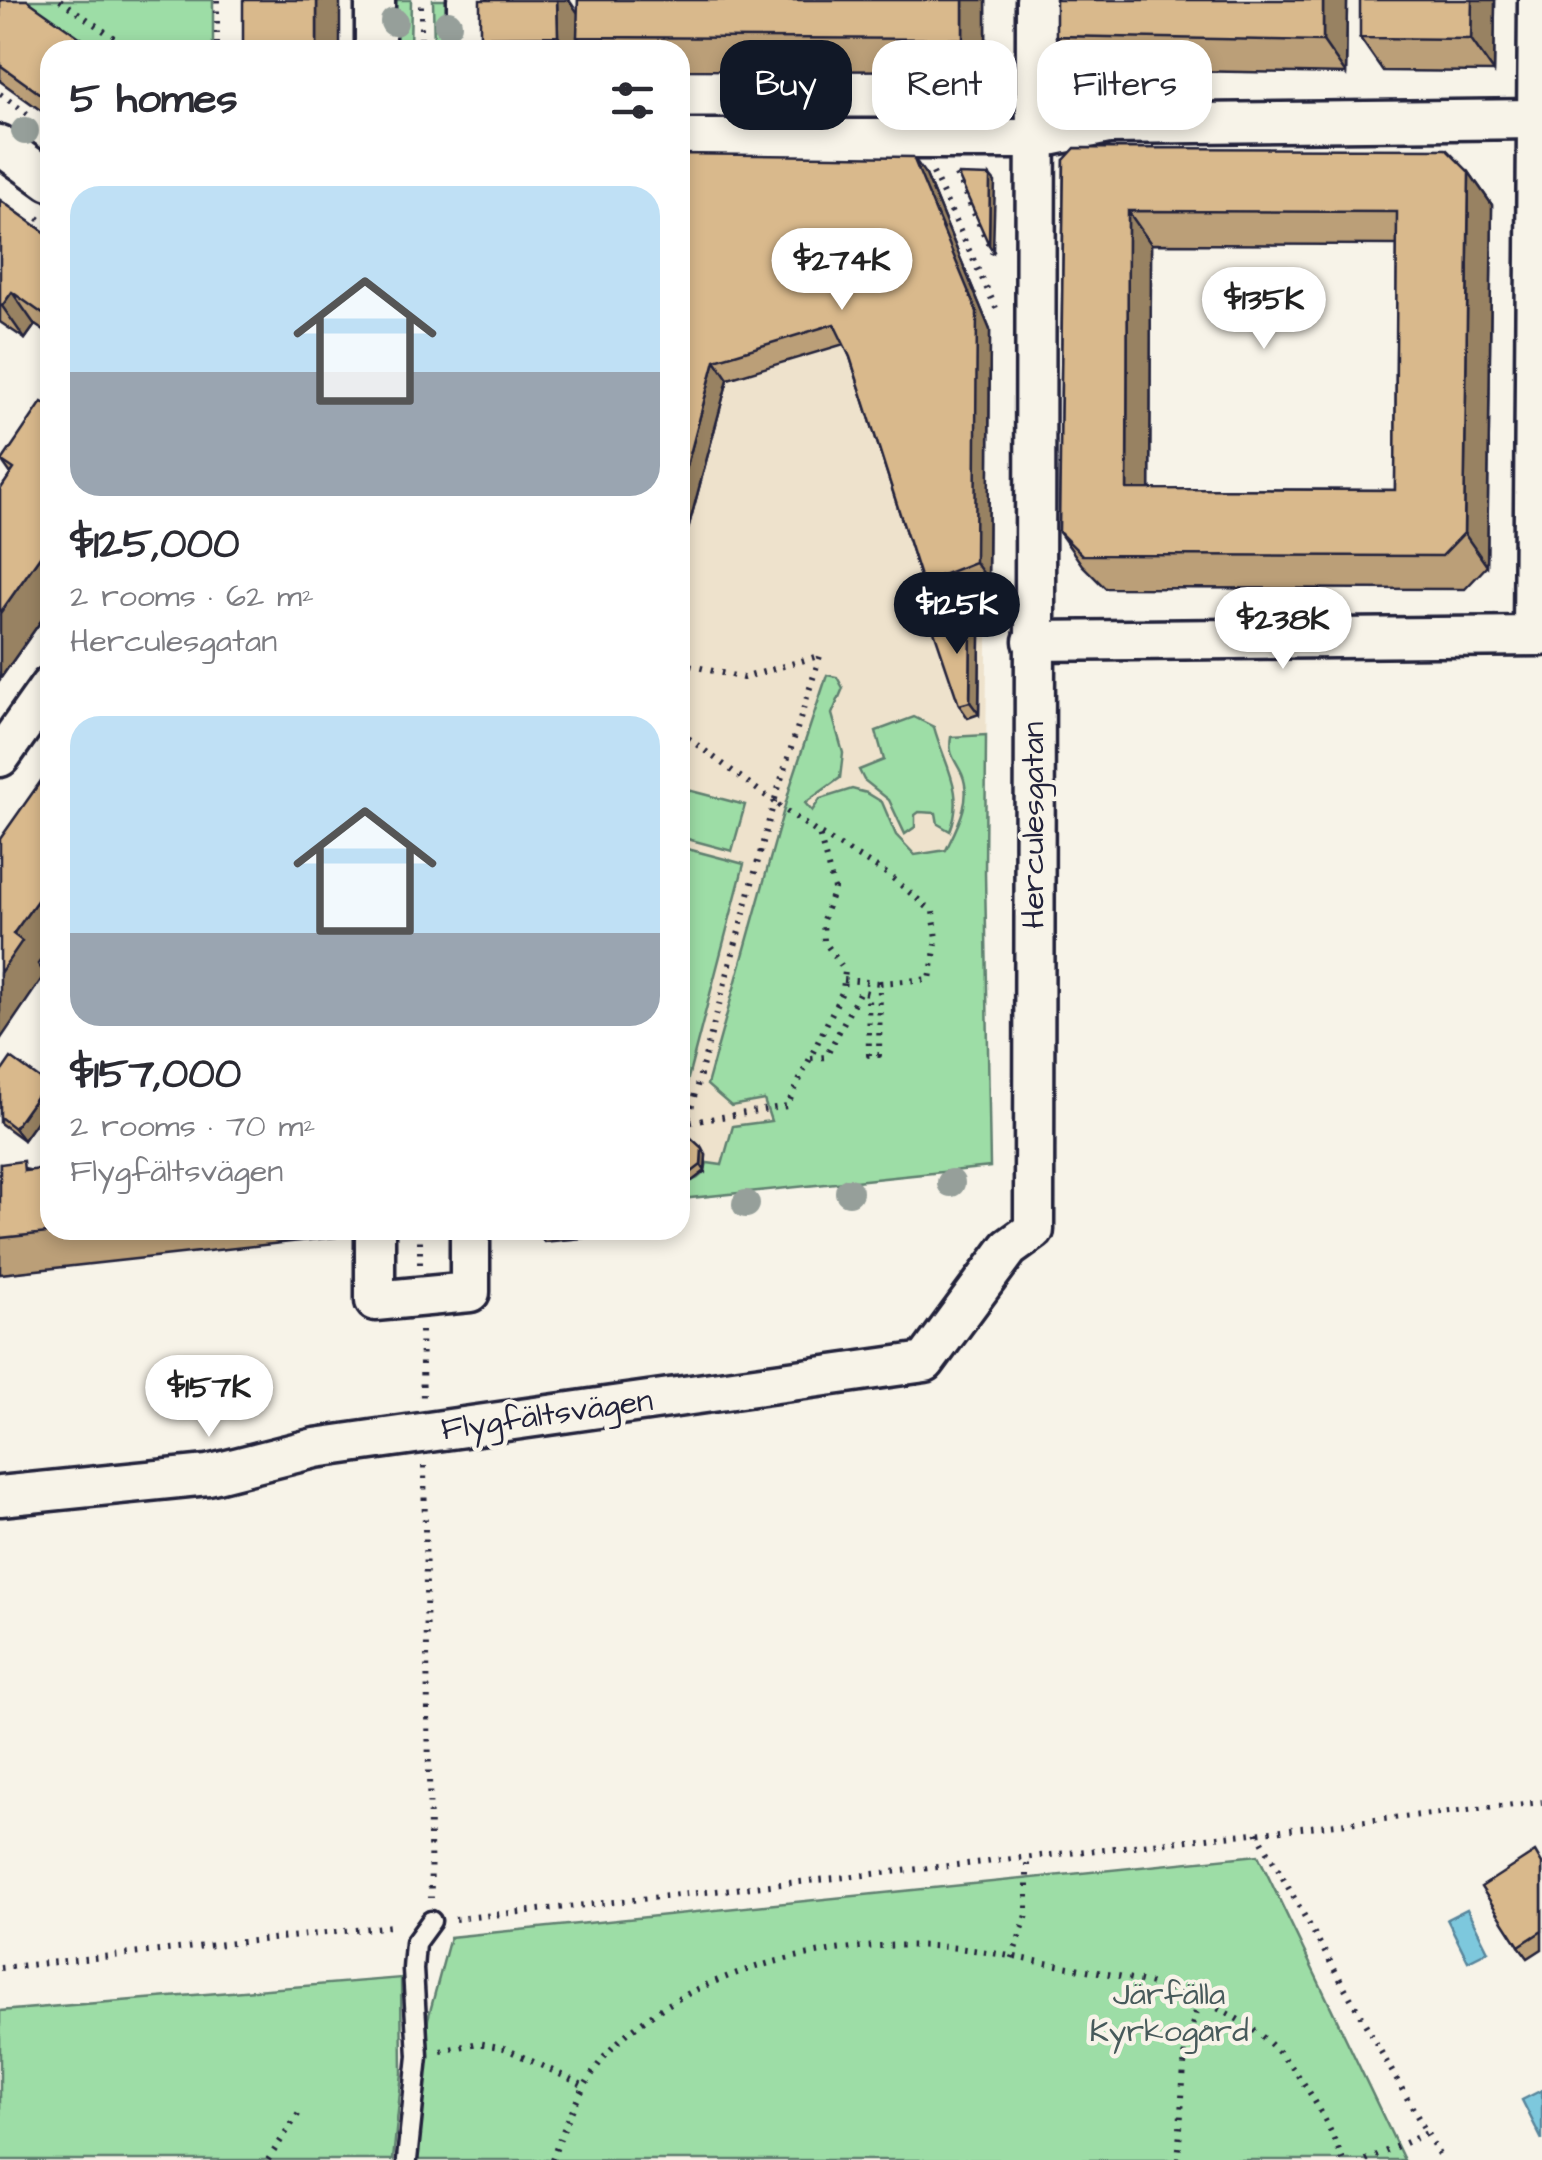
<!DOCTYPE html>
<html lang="en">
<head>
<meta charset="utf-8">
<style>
  :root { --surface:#fff; --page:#f2f2f3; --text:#2b2b33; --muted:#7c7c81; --accent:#111827 }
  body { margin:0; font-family:"Architects Daughter",sans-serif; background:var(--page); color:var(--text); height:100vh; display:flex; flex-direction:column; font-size:38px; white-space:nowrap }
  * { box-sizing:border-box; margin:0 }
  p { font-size:32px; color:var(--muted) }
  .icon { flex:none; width:55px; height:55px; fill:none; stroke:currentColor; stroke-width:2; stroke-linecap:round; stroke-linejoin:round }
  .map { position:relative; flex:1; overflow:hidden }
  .sheet { position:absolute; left:40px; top:40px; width:650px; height:1200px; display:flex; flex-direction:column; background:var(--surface); border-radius:30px; box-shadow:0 5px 15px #0003 }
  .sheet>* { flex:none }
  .banner { position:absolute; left:720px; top:40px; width:670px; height:90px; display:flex; gap:20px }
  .price { position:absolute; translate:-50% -85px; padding:0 22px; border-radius:35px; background:#fff; color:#222; font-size:32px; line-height:65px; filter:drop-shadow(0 2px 5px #0008) }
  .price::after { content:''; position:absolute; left:50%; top:60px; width:30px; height:22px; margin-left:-15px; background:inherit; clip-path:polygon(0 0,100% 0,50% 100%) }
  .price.active { background:var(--accent); color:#fff }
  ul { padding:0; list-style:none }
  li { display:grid; align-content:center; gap:20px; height:530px; padding:0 30px }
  li span { display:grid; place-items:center; height:310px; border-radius:30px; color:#555 }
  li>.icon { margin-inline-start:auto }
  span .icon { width:180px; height:180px; fill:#fffc; stroke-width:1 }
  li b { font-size:42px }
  h2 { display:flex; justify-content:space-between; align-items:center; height:120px; padding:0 30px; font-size:42px }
  .pill { padding:0 35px; border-radius:30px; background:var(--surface); box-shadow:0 5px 15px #0003; font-size:35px; line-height:90px }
  .pill.active { background:var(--accent); color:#fff }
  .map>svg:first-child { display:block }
</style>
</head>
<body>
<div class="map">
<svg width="1542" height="2160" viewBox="0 0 1542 2160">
  <rect width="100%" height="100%" fill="#f7f3e8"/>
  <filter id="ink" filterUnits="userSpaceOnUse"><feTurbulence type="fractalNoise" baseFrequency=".01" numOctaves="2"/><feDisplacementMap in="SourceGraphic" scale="20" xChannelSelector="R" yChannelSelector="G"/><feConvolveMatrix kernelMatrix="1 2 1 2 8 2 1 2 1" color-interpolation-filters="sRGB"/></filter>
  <g filter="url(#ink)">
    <!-- built -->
    <polygon fill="#eee2cc" points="680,173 926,175 990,330 985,873 990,1167 680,1199"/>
    <!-- green -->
    <g fill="#9ddda6" stroke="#608070" stroke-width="2.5">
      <polygon points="15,0 213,0 213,50 85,50"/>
      <polygon points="388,0 411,0 410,50 388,50"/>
      <polygon points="433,0 457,0 457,50 434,50"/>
      <path d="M827 675 837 677 843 688 832 714 843 753 840 778 805 803 812 811 820 799 852 789 867 793 882 802 896 835 915 855 946 850C957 827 973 800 962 774 955 759 948 755 951 737L986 735 985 873 990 1167 680 1199V1180C694 1184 704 1177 707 1163L722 1165 733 1126 771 1121 764 1100 731 1106 707 1085 791 784Z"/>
      <path d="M914 717 934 727C944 764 966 792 950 831L938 824 936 813 919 812 915 815V827L905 834 889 800 864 780 859 770 884 760 876 731Z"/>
      <polygon points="680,788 745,805 732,851 680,837"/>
      <polygon points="680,847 744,864 680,1109"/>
      <polygon points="1258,1855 1404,2160 414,2160 428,2019 450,1937"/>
      <polygon points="401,1978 402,2073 393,2160 0,2160 0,2011"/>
    </g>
    <!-- water -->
    <g fill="#7dc8dd" stroke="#59869c" stroke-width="2.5">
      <polygon points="1467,1909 1488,1951 1468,1961 1447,1919"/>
      <polygon points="1542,2090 1542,2140 1522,2100"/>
    </g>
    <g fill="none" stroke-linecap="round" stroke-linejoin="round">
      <!-- lane casing -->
      <g stroke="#22223b" stroke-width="25">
        <polyline id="lane" points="407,2160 418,2056 413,1969 415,1943 431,1921"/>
      </g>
      <!-- street casing -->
      <g stroke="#22223b" stroke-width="45">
        <g id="street">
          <polyline points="467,0 467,50"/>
          <polyline points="375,50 375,0"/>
          <polyline points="680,139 1035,139 1109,124 1542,119"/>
          <polyline points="0,145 50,181"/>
          <polyline points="1533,634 1538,0"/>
          <polyline points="1033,641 1542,636"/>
          <polyline points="0,757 50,686"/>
          <polyline points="375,1230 375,1301 470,1292 470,1230"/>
          <polyline points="0,1496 208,1475 315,1448 925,1362 1009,1248 1034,1230 1036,0"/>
        </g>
      </g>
      <!-- path -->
      <g stroke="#22223b" stroke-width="6" stroke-dasharray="2.5 8" stroke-linecap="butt">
        <polyline points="60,0 131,50"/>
        <polyline points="217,0 217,50"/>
        <polyline points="421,50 421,0"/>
        <polyline points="0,94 29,115"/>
        <polyline points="933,173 996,308"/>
        <polyline points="956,175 996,260"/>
        <polyline points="38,218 50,227"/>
        <polyline points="680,663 743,678 818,656"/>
        <polyline points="680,732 774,802 687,1123"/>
        <polyline points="844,980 880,983"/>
        <polyline points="811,1058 826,1057 860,991 868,993 869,1055 879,1055 880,983 930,979 937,938 933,912 889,875 820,834"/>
        <polyline points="680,1124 787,1106 843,990 845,971 824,941 823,920 834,889 819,834 774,802 820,656"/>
        <polyline points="420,1230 420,1264"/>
        <polyline points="421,1331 423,1399"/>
        <polyline points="424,1466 431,1898"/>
        <polyline points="1257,1832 1442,2160"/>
        <polyline points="455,1919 1542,1802"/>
        <polyline points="1012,1958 1027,1915 1027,1857"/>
        <polyline points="0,1968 392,1926"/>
        <polyline points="441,2051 478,2043 504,2048 585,2086"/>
        <polyline points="268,2160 301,2110"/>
        <path d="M552 2160C569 2113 590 2064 629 2032 716 1959 863 1934 973 1950 1003 1954 1033 1961 1063 1966 1130 1977 1205 1991 1260 2035 1299 2066 1325 2115 1343 2160"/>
        <polyline points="1178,2160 1185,2051 1199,2000"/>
        <polyline points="1366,2160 1427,2133"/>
      </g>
      <!-- lane -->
      <use href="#lane" stroke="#f7f3e8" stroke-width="18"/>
      <!-- street -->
      <use href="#street" stroke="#f7f3e8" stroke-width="38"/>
    </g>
    <!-- trees -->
    <g fill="#969f9a">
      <circle cx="394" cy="22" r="14"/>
      <circle cx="448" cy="24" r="14"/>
      <circle cx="25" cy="131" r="14"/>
      <circle cx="951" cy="1183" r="14"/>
      <circle cx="849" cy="1192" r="14"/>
      <circle cx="746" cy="1204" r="14"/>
    </g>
    <!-- wall -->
    <g fill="#bb9f78" stroke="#22223b" stroke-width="2.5" fill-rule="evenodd">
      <polygon points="0,0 50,50 50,117 0,81"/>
      <polygon points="578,0 986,0 986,71 680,70 680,50 586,50 581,42 581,50 489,50 480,37 578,13"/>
      <polygon points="1347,0 1346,74 1079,69 1056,36"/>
      <polygon points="1495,0 1494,72 1383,71 1360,38"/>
      <polygon points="680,154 926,175 990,330 988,580 935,601 922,583 850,357 844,344 728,379 680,559"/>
      <path d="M1064 160 1469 172 1492 205 1487 566 1465 589 1105 588 1082 565 1059 532ZM1151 244 1397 245 1395 490 1150 489Z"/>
      <polygon points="0,200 50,236 50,335 35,325 25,339 0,322"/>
      <polygon points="50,407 50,608 0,679 0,490 11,474 2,461"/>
      <polygon points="971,618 980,631 979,714 968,718 959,705"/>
      <polygon points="0,1074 46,1083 50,1088 50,1102 23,1140 0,1123"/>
      <polygon points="680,1136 706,1155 705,1171 692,1181 680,1179"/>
      <polygon points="0,1164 29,1170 50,1230 337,1230 336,1237 0,1274"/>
      <polygon points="539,1230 583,1230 584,1238 544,1242 540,1235"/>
      <polygon points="1542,1863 1542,1949 1528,1958 1519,1946"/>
    </g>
    <!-- shaded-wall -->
    <g fill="#988262" stroke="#22223b" stroke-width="2.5">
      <rect x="317" y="0" width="23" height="50"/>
      <polygon points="557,0 569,0 580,16 577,37 581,42 581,50 568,50 558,36"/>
      <polygon points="963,0 986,0 986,71 963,39"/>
      <polygon points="1323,0 1347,0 1346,74 1323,41"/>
      <polygon points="1472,0 1495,0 1494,72 1471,39"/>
      <polygon points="913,157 926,175 990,330 988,580 975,562"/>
      <polygon points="1469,172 1492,205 1487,566 1464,533"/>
      <polygon points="990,176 995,182 993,251 989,245"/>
      <polygon points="1128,211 1151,244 1150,522 1127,489"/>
      <polygon points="12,292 35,325 25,339 2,306"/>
      <polygon points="715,360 728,379 680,559 680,492"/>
      <polygon points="50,542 50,608 0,679 0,613"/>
      <polygon points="971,618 980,631 979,714 970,702"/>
      <polygon points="41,895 50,908 50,947 38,964 45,974 0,1040 0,973 13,934"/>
      <polygon points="46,1083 50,1088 50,1102 23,1140 14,1128"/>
      <polygon points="702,1148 706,1155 705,1171 701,1165"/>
    </g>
    <!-- building -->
    <g fill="#d9b98c" stroke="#22223b" stroke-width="2.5" fill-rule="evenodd">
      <polygon points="0,0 27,0 98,50 50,50 50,101 0,65"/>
      <rect x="243" y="0" width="74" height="50"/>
      <polygon points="480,0 557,0 558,36 480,37"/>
      <polygon points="578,0 963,0 963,39 577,37"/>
      <polygon points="1056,0 1323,0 1323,41 1056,36"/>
      <polygon points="1360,0 1472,0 1471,39 1360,38"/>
      <path d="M1075 148 1446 149 1469 172 1464 533 1442 556 1082 555 1059 532 1064 160ZM1128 211 1397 212 1395 490 1127 489Z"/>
      <polygon points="680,154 913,157 977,312 975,562 922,583 850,357 834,324 715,360 680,492"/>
      <polygon points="958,175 990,176 989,245"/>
      <polygon points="0,200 50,236 50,319 12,292 2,306 0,305"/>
      <polygon points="42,402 50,407 50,542 0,613 0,490 14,469 2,461"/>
      <polygon points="971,618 970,702 959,705 934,631"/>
      <polygon points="50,768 50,901 41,895 13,934 22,941 0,973 0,839"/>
      <polygon points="11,1058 46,1083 14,1128 0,1117 0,1074"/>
      <polygon points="682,1135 690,1137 702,1148 701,1165 688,1175 680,1174 680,1136"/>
      <polygon points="23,1161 24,1171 50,1168 50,1230 76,1230 0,1238 0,1164"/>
      <polygon points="539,1230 579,1230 580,1232 540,1235"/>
      <polygon points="1535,1852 1542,1864 1542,1931 1519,1946 1481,1887"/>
    </g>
  </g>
  <g text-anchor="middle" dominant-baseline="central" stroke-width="9" stroke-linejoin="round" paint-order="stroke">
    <!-- street labels -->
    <g font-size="32" fill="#22223b" stroke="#f7f3e8">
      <text transform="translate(1033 825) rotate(-90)">Herculesgatan</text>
      <text transform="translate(547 1415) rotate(-8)">Flygfältsvägen</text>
    </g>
    <!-- park labels -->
    <g font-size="32" fill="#475a5b" stroke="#f7f3e8">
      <text x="1169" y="1994">Järfälla<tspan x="1169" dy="37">Kyrkogård</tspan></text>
    </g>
  </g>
</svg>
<b class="price" style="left:842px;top:313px">$274K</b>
<b class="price" style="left:1264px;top:352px">$135K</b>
<b class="price active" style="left:957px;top:657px">$125K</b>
<b class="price" style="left:1283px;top:672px">$238K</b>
<b class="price" style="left:209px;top:1440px">$157K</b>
<div class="banner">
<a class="pill active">Buy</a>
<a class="pill">Rent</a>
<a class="pill">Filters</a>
</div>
<section class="sheet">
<h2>5 homes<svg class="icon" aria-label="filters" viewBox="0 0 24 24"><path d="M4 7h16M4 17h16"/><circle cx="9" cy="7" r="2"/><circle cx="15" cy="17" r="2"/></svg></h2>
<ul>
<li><span style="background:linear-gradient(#bfe0f5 60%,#9aa5b1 0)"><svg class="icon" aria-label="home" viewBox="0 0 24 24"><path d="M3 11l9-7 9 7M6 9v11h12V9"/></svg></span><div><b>$125,000</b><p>2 rooms · 62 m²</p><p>Herculesgatan</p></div></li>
<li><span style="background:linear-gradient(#bfe0f5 70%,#9aa5b1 0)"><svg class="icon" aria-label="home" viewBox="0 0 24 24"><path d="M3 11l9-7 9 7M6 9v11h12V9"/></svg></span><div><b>$157,000</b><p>2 rooms · 70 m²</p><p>Flygfältsvägen</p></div></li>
</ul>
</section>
</div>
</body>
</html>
